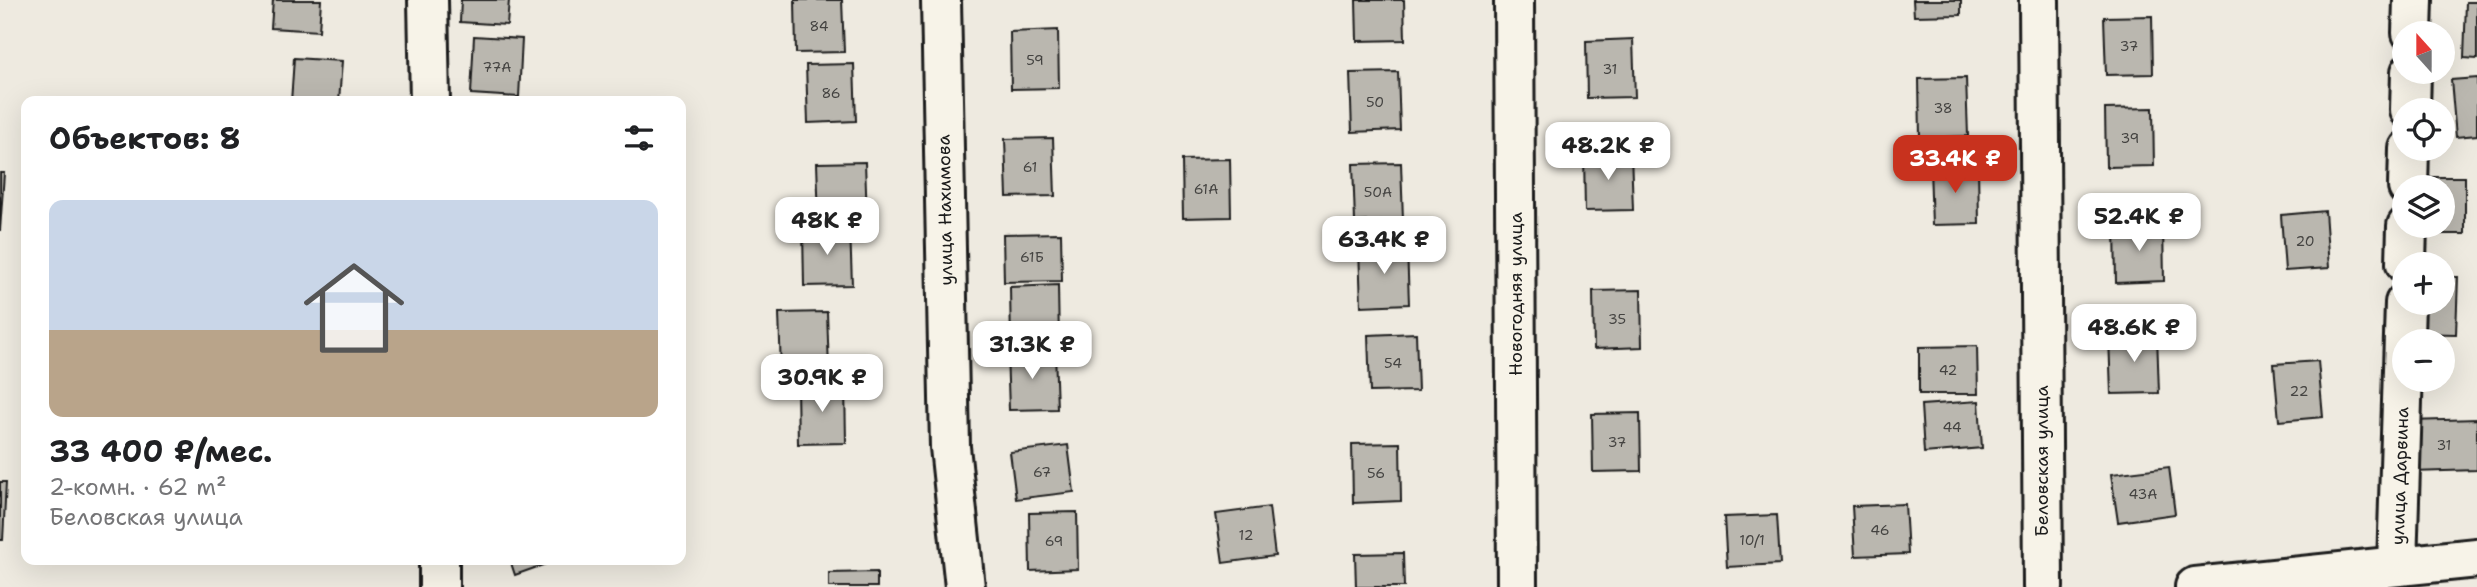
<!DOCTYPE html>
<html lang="ru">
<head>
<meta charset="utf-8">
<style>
  :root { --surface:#fff; --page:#f2f2f2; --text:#202124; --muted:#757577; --accent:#c8321e }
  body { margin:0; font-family:"Shantell Sans",sans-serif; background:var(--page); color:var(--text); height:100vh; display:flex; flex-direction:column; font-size:26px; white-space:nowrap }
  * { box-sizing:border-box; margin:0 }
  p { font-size:23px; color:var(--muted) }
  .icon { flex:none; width:38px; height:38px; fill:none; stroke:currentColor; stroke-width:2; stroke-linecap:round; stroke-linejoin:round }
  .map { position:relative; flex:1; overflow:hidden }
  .drawer { position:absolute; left:21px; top:96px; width:665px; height:469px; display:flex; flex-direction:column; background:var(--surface); border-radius:14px; box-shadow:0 7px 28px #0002 }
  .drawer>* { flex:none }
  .needle { width:46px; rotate:339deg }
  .buttons { position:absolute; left:2392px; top:21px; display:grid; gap:14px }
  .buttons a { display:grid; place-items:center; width:63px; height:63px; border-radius:50%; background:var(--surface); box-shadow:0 7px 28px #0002; font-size:35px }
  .price { position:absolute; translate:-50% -60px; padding:0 16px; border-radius:14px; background:#fff; color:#222; font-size:23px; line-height:46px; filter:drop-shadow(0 2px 4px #0008) }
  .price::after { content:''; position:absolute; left:50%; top:42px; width:21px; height:16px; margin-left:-10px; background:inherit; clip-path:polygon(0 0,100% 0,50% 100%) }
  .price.current { background:var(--accent); color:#fff }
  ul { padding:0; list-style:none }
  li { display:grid; align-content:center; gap:14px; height:371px; padding:0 28px }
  li span { display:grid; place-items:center; height:217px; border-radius:14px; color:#555 }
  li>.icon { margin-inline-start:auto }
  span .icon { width:126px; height:126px; fill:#fffc; stroke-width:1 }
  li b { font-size:30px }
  h2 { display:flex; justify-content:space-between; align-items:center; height:84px; padding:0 28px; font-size:30px }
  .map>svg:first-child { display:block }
</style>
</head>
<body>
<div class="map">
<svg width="2477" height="587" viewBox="0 0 2477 587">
  <rect width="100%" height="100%" fill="#eeeae0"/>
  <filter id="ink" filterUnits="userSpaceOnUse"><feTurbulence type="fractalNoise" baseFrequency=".0143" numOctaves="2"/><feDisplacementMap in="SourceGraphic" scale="14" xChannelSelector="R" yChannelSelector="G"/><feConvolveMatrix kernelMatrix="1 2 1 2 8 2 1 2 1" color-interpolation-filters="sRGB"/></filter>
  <g filter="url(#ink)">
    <!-- building -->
    <g fill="#bab7af" stroke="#1c1c1c" stroke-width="2">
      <polygon points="273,0 321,0 319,31 271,28"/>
      <polygon points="461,0 509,0 507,25 460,22"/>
      <polygon points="795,0 842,0 844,52 796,53"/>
      <polygon points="1356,0 1404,0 1405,40 1357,41"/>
      <polygon points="1913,0 1961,0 1961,15 1914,16"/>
      <polygon points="2466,2 2477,2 2477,59 2464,58"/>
      <polygon points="2152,16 2153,74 2106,75 2104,17"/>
      <polygon points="1058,30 1059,88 1011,89 1010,32"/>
      <polygon points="474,36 522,39 519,97 471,94"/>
      <polygon points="1633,39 1635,97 1587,98 1586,41"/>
      <polygon points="294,58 342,61 339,102 291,102"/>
      <polygon points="854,64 856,121 808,123 806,65"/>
      <polygon points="1398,72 1400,130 1352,132 1350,73"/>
      <polygon points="1966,78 1968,136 1920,138 1919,79"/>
      <polygon points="2477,78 2477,135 2456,137 2451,80"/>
      <polygon points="2153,108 2154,166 2106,167 2105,109"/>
      <polygon points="1053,138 1055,196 1007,197 1005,139"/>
      <polygon points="1631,152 1633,210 1585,211 1584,153"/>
      <polygon points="1230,159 1231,217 1183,218 1182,160"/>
      <polygon points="865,162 867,219 819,221 817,163"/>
      <polygon points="1401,163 1403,220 1355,222 1353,164"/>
      <polygon points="1978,166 1979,224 1932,225 1930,167"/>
      <polygon points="0,173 4,173 0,231"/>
      <polygon points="2421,177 2465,177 2465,234 2421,234 2421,226 2443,226 2443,187 2421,187"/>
      <polygon points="2325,211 2329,268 2285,271 2281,215"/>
      <polygon points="2163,224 2164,281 2116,283 2115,225"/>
      <polygon points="850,227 852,285 804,286 803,228"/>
      <polygon points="1061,233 1062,281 1004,282 1003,234"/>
      <polygon points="1407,247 1409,304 1361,306 1359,248"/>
      <polygon points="2443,277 2458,277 2456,334 2413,333 2414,303 2443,303"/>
      <polygon points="1058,285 1059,344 1011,345 1010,287"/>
      <polygon points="1641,290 1642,347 1594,349 1593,291"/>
      <polygon points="827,312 829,370 781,371 779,313"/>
      <polygon points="1416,333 1418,391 1370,392 1368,335"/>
      <polygon points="2157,335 2159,393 2111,394 2109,336"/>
      <polygon points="1977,346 1978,394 1919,394 1919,347"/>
      <polygon points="1055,351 1057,409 1009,410 1007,352"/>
      <polygon points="2318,361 2323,417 2279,421 2274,364"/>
      <polygon points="845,384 846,443 798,444 797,385"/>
      <polygon points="1979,401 1982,448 1924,453 1921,405"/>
      <polygon points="1640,413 1641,471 1593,472 1592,414"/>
      <polygon points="2477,419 2477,470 2412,472 2410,421"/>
      <polygon points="1400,443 1401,501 1353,503 1352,444"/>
      <polygon points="1068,445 1074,492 1016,499 1010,452"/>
      <polygon points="2169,467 2175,514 2118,522 2111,474"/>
      <polygon points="0,482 6,482 3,540 0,540"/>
      <polygon points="1905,504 1908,554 1855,556 1852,506"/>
      <polygon points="1269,507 1275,556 1223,563 1216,514"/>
      <polygon points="1077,512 1078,569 1030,571 1029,513"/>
      <polygon points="1777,515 1780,564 1727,567 1724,517"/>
      <polygon points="1403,553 1404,587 1356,587 1355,554"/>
      <polygon points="510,560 557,560 515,575"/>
      <polygon points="877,572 877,587 829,587 829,573"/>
    </g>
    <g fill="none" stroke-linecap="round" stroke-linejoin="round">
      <!-- minor casing -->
      <g stroke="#1c1c1c" stroke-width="44">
        <g id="minor">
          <polyline points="428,0 430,102"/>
          <polyline points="1514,0 1517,587"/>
          <polyline points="2039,0 2043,587"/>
          <polyline points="2412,33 2413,0"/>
          <polyline points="2410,110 2411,72"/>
          <polyline points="2408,187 2409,149"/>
          <polyline points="2406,264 2407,226"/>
          <polyline points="439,560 439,587"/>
          <polyline points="2397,566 2405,303"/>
          <polyline points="2195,587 2477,558"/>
        </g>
      </g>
      <!-- major casing -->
      <g stroke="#1c1c1c" stroke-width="44">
        <polyline id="major" points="941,0 950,447 965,587"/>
      </g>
      <!-- minor -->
      <use href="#minor" stroke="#f7f3e8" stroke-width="38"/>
      <!-- major -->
      <use href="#major" stroke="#f7f3e8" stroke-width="38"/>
    </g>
  </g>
  <g text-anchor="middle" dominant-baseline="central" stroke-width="5" stroke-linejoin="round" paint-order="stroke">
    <!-- number labels -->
    <g font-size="14" fill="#444341">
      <text x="819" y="26">84</text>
      <text x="2129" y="46">37</text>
      <text x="1035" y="60">59</text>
      <text x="497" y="67">77А</text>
      <text x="1610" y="69">31</text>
      <text x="831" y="93">86</text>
      <text x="1375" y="102">50</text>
      <text x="1943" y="108">38</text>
      <text x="2130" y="138">39</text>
      <text x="1030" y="167">61</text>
      <text x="1206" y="189">61А</text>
      <text x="1378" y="192">50А</text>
      <text x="2305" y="241">20</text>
      <text x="1032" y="257">61Б</text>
      <text x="1617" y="319">35</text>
      <text x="1393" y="363">54</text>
      <text x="1948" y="370">42</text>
      <text x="2299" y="391">22</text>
      <text x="1952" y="427">44</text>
      <text x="1617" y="442">37</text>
      <text x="2444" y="445">31</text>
      <text x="1042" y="472">67</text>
      <text x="1376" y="473">56</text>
      <text x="2143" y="494">43А</text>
      <text x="1880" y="530">46</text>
      <text x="1246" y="535">12</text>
      <text x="1752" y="540">10/1</text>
      <text x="1054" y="541">69</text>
    </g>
    <!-- street labels -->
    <g font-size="18" fill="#1c1c1c" stroke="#f7f3e8">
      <text transform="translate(945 210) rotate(-91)">улица Нахимова</text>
      <text transform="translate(1516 294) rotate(-90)">Новогодняя улица</text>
      <text transform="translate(2042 461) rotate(-90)">Беловская улица</text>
      <text transform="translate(2400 476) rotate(-88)">улица Дарвина</text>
    </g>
  </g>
</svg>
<div class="buttons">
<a><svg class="needle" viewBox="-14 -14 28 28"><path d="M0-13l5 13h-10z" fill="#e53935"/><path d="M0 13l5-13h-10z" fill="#757577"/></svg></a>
<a><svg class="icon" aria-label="locate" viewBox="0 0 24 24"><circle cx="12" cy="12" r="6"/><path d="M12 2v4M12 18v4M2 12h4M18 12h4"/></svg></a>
<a><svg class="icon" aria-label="layers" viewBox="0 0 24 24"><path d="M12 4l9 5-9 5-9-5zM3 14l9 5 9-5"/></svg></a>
<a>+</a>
<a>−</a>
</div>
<b class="price" style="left:1608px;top:182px">48.2K ₽</b>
<b class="price current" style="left:1955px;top:195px">33.4K ₽</b>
<b class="price" style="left:2139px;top:253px">52.4K ₽</b>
<b class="price" style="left:827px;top:257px">48K ₽</b>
<b class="price" style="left:1384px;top:276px">63.4K ₽</b>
<b class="price" style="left:2134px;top:364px">48.6K ₽</b>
<b class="price" style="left:1032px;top:381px">31.3K ₽</b>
<b class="price" style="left:822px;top:414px">30.9K ₽</b>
<section class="drawer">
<h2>Объектов: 8<svg class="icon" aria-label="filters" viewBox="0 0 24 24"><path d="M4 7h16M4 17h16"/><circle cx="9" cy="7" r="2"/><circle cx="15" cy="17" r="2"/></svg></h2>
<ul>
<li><span style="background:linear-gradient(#c9d6e8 60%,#b9a48a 0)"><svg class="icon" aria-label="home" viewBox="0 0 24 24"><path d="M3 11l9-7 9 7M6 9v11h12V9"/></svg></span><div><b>33 400 ₽/мес.</b><p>2-комн. · 62 m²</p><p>Беловская улица</p></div></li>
</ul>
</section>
</div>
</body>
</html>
